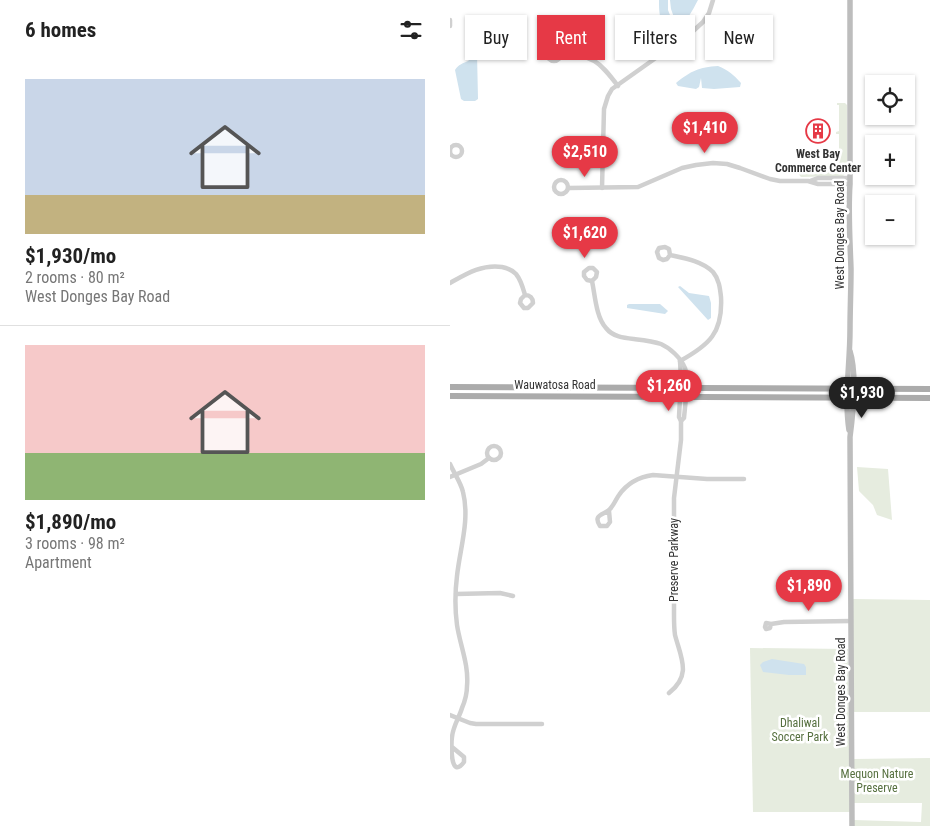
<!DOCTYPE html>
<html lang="en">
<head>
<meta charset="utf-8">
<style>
  :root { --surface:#fff; --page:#f6f6f6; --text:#222; --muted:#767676; --line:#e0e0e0; --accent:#e63946 }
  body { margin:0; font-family:"Roboto Condensed",sans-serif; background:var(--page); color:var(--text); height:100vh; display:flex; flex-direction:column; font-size:19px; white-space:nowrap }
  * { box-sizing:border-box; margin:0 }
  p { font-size:16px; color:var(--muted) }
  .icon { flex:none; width:28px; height:28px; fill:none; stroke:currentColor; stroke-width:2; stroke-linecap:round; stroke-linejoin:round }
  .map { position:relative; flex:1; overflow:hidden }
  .side { display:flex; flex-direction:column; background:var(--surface); width:450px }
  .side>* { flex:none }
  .hud { position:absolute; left:15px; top:15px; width:390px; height:45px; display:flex; gap:10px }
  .buttons { position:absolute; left:415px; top:75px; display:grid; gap:10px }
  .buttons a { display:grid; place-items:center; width:50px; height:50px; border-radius:0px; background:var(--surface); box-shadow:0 1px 4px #0004; font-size:25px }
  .price { position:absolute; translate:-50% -42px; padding:0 11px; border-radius:18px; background:var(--accent); color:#fff; font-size:16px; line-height:32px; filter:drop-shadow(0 1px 2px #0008) }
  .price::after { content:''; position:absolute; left:50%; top:30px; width:15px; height:11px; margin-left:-8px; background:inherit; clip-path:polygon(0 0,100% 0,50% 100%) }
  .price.current { background:#222; color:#fff }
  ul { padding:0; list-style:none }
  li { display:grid; align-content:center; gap:10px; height:265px; padding:0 25px }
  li+li { border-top:1px solid var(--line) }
  li span { display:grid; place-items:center; height:155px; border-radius:0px; color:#555 }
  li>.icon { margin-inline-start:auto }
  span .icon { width:90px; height:90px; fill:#fffc; stroke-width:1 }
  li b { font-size:21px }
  h2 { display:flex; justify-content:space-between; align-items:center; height:60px; padding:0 25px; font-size:21px }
  .pill { padding:0 18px; border-radius:0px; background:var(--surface); box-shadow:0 1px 4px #0004; font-size:18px; line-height:45px }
  .pill.current { background:var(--accent); color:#fff }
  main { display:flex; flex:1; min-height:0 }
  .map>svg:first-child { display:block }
</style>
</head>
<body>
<main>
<section class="side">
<h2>6 homes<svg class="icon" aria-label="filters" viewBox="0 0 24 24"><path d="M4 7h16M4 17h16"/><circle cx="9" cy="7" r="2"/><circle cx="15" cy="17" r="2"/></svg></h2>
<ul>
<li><span style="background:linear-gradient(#c9d6e8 75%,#c2b280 0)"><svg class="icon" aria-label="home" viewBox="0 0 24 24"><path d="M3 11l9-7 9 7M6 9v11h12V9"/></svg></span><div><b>$1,930/mo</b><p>2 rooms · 80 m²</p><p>West Donges Bay Road</p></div></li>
<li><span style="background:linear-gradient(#f6c9c9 70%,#8fb573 0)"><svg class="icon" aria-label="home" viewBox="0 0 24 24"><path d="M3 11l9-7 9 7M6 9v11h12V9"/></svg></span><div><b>$1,890/mo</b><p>3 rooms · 98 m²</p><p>Apartment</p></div></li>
</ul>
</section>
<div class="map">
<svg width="480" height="826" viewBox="0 0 480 826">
  <rect width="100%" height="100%" fill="#fff"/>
  <!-- green -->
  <g fill="#e6ecdf">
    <polygon points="387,103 395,103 397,105 397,172 393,176 391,176 351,177 347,172 348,167 389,167 389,160 386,159 386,158 389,157 389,134 386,134 386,132 389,131 389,105 387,105"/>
    <polygon points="407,467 438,469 442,520 427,515 423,505 409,491"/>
    <polygon points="403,599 480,600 480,712 403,712"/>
    <polygon points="300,648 398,649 400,812 303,812"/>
    <polygon points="480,758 480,826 404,826 404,820 471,822 472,803 404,803 404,759"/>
  </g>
  <!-- water -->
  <g fill="#cfe2ee">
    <path d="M209 0H218V10L225 28 219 30C209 25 209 10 209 0Z"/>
    <path d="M220 0H248C242 11 238 20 228 27L227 26 221 9Z"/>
    <path d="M27 53 28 99 25 101H14L11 99 5 70C9 64 12 64 18 61 21 59 23 56 27 53Z"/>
    <path d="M268 66C278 70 284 75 291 83L290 87 264 89 252 88 251 78 249 87 246 89 228 86 226 83C241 71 249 67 268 66Z"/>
    <polygon points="230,286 239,293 259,296 261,303 261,318 258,320 228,287"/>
    <polygon points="179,304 210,304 218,311 215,314 177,308 177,305"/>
    <polygon points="322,659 354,664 356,667 356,675 339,675 313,672 310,665 313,662"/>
  </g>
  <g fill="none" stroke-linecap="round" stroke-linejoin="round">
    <!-- street -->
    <g stroke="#d0d0d0" stroke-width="4.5">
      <polyline points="0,20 0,26"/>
      <circle cx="104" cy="54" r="7"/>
      <path d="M111 54C143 55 149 61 168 86"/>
      <circle cx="6" cy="151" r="6"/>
      <circle cx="111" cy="187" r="7"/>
      <polyline points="360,181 368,178 400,178"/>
      <polyline points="119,188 188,187 232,168 246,165 263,163 277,164 290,168 320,179 330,181 358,181 368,184 400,184"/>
      <polyline points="152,188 154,109 158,96 162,89 241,33 253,22 259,13 263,0"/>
      <path d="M220 255 217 259 213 260 209 258 207 252 209 248 215 247 219 249 220 255C234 258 252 261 263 272 269 279 270 288 271 297 273 333 259 345 230 361"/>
      <path d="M142 281 137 280 134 276V272L139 268H143L147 272 146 277 142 281C145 295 146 317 156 328 163 337 174 338 184 339 193 340 203 341 211 344 220 348 231 358 235 368 239 379 235 406 234 418L231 421"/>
      <path d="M0 283C16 274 32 264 52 267 57 268 62 270 66 274 71 280 73 288 75 295 80 295 83 298 83 303L78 308H74L70 303 71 299 75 295"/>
      <circle cx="44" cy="453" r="7"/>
      <path d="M0 464C4 473 11 483 13 492 20 520 10 548 7 576 5 592 5 610 7 625 10 645 19 665 17 686 17 693 15 701 12 708 9 718 3 726 2 737 1 743 0 781 14 762V757L2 747"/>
      <polyline points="0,477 31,464 39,458"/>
      <path d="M159 511 160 522 157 526H150C142 514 155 515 160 509 164 505 166 499 169 495 178 482 189 477 203 475L257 479H294"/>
      <polyline points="6,594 50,593 63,596"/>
      <polyline points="321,624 320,628 316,629 315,627 316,623 321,624 334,622 401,621"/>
      <path d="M219 693C242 675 231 658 225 635 224 628 224 621 224 615V498L231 440V421L229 417 231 378 230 361"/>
      <polyline points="0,715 20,723 26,724 92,724"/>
    </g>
    <!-- secondary -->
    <g stroke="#bdbdbd" stroke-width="5.5">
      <path d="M400 351C407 373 403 414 400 437L402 826"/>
      <path d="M399 430C394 397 400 364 400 330 400 310 401 289 401 269 400 240 398 212 400 184V0"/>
    </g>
    <!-- primary -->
    <g stroke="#ababab" stroke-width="6">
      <polyline points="0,387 480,389"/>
      <polyline points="0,396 480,398"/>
    </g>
  </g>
  <!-- icons -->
  <defs>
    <g id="building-ring" transform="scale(1.25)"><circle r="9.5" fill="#fff" stroke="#e63946" stroke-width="1.5"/><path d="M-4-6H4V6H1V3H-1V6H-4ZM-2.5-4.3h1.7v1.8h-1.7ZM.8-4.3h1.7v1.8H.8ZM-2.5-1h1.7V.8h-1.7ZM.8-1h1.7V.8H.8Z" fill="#e63946"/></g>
  </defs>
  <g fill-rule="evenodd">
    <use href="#building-ring" x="368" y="131"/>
  </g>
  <g text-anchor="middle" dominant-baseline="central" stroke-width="5" stroke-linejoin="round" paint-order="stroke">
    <!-- poi labels -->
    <g font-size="12" font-weight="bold" fill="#333" stroke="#fff">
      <text x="368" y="154">West Bay<tspan x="368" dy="14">Commerce Center</tspan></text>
    </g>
    <!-- street labels -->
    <g font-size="12" fill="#333" stroke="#fff">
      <text transform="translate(390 235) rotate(-90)">West Donges Bay Road</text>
      <text x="105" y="385">Wauwatosa Road</text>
      <text transform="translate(224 560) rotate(-90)">Preserve Parkway</text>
      <text transform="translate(391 692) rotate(-90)">West Donges Bay Road</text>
    </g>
    <!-- park labels -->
    <g font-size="12" fill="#56703f" stroke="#fff">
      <text x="350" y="723">Dhaliwal<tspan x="350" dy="14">Soccer Park</tspan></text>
      <text x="427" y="774">Mequon Nature<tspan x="427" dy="14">Preserve</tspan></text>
    </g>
  </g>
</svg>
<div class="buttons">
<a><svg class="icon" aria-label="locate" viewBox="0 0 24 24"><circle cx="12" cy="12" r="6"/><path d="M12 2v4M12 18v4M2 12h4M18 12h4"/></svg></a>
<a>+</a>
<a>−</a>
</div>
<b class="price" style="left:255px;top:154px">$1,410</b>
<b class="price" style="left:135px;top:178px">$2,510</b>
<b class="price" style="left:135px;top:259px">$1,620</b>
<b class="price" style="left:219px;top:412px">$1,260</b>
<b class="price current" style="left:412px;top:419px">$1,930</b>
<b class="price" style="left:359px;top:612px">$1,890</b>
<div class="hud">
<a class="pill">Buy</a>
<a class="pill current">Rent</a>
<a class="pill">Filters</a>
<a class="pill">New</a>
</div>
</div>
</main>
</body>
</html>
